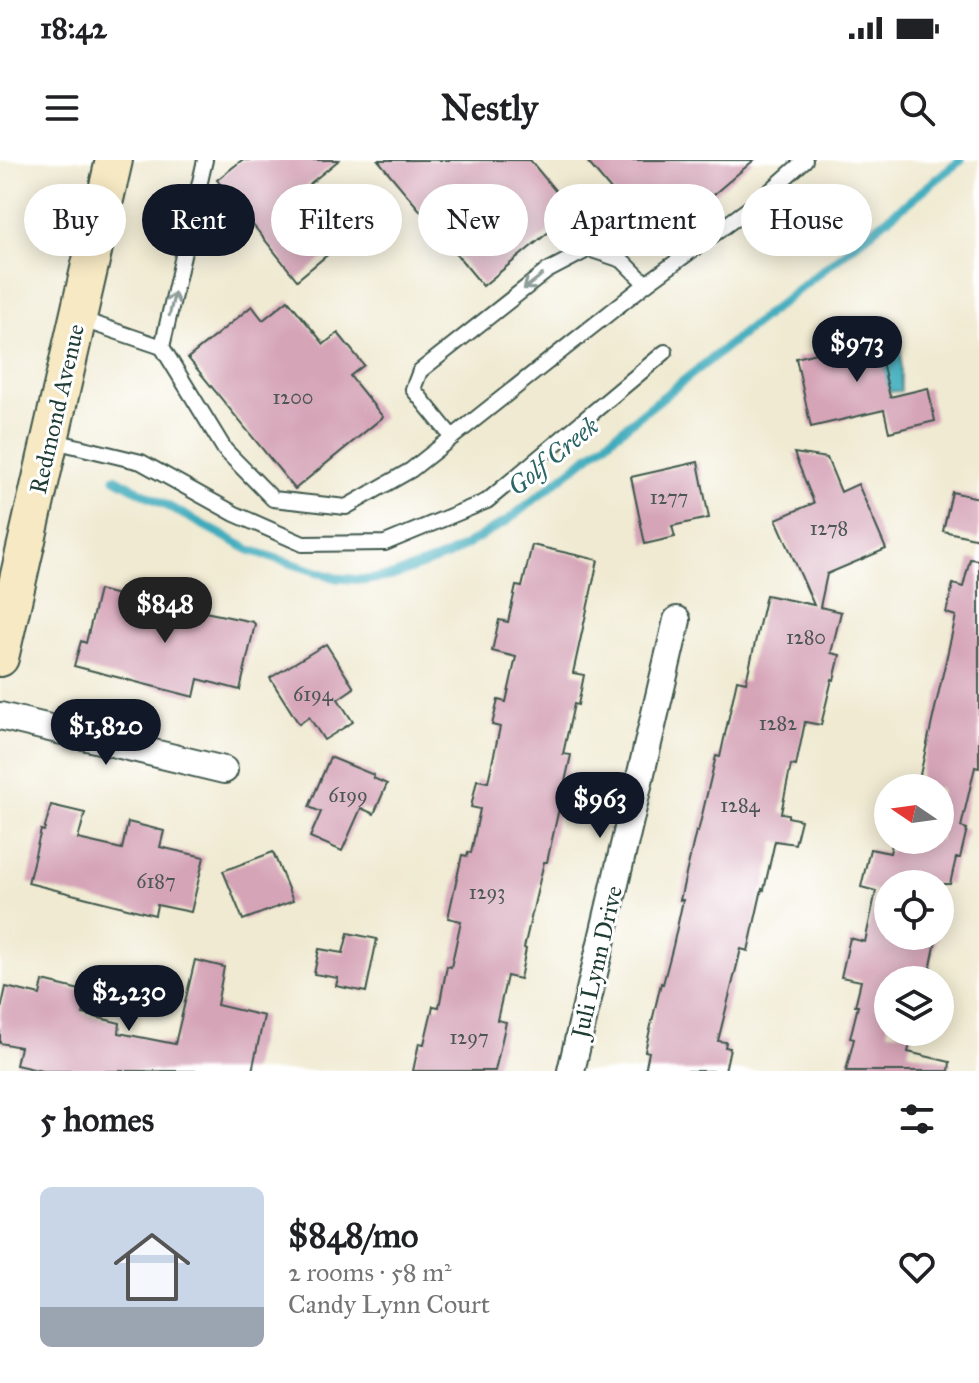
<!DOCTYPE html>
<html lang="en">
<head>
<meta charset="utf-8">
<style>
  :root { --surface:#fff; --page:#f2f2f2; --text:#202124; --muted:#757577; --line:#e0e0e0; --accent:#111827 }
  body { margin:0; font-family:"IM FELL Great Primer",serif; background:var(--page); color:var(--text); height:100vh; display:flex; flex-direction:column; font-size:30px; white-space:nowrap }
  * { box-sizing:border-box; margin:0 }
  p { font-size:26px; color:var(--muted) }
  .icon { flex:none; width:44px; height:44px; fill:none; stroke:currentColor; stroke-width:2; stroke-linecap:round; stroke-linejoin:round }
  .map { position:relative; height:911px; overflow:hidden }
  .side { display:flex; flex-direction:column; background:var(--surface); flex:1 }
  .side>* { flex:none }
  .banner { position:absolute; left:24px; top:24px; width:932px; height:72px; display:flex; gap:16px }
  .needle { width:52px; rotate:283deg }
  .fabs { position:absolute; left:874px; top:614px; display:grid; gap:16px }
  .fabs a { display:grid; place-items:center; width:80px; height:80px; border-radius:50%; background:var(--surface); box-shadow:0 4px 20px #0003; font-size:40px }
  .price { position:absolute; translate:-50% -68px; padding:0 18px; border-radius:28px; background:var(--accent); color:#fff; font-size:26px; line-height:52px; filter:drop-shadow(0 2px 4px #0008) }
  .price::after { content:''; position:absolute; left:50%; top:48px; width:24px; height:18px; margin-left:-12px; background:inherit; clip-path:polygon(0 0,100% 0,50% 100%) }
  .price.on { background:#222; color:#fff }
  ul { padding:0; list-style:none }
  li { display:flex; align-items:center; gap:24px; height:200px; padding:0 40px }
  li+li { border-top:2px solid var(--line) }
  li span { display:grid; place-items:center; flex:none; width:224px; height:160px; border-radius:12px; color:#555 }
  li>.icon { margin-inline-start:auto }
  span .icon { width:96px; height:96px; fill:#fffc; stroke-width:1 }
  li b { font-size:34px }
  h2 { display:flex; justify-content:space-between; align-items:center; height:96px; padding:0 40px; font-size:34px }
  .pill { padding:0 28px; border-radius:36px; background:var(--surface); box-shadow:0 4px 20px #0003; font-size:28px; line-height:72px }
  .pill.on { background:var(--accent); color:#fff }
  .status { display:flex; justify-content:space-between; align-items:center; height:56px; padding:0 40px; background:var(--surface); direction:ltr }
  .status svg { height:22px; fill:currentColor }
  header { display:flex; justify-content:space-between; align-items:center; height:104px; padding:0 40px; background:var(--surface); font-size:36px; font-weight:800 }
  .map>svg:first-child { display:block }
</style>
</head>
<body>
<div class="status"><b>18:42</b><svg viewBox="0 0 49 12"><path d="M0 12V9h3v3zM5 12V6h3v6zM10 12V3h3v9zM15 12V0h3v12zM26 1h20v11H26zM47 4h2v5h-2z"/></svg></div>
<header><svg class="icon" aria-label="menu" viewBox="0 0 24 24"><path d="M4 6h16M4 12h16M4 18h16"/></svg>Nestly<svg class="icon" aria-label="search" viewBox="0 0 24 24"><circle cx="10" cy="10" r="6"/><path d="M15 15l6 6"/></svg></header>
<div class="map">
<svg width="979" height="911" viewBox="0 0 979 911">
  <rect width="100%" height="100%" fill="#fff"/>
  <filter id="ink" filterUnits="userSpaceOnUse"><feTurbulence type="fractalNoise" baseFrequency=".0125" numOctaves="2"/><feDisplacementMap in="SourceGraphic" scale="16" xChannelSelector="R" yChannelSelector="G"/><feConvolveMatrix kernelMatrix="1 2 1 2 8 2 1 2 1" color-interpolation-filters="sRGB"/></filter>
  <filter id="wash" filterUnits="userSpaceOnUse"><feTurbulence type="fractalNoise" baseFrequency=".006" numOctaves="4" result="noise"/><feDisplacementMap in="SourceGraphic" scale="32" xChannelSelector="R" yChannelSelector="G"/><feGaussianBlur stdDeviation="1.8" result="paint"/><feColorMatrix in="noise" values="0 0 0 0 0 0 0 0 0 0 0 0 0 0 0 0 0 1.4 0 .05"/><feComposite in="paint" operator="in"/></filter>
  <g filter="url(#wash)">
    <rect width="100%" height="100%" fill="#f0ead2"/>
    <!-- water -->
    <polygon fill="#3dabbc" stroke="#2e7478" stroke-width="2" points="885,184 901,188 901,231 887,232 881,221 885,205 883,199"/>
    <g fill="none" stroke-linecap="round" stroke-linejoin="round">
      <!-- stream -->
      <polyline stroke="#3dabbc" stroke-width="9" points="115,318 250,390 336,418 366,420 392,416 447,396 507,361 961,0"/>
    </g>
    <g id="blocks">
      <!-- building -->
      <g fill="#d5a4b7">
        <polygon points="242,0 339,0 296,35 338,86 297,120 217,20"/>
        <polygon points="378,0 530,0 573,52 483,126"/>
        <polygon points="586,0 754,0 672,70 659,55 643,68"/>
        <polygon points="288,140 324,184 338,173 364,205 350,216 383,257 295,329 188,198 252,146 263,160"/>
        <polygon points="861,158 866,181 877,179 890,237 928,228 935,261 889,272 884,250 811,267 796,198 841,187 826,168 847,168"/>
        <polygon points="794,293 827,298 841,332 858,324 886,389 827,414 820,447 841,452 831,493 840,495 834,520 832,519 821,565 805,562 796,606 791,605 781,653 788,654 788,657 801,660 795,684 775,681 764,730 762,729 748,791 741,789 718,881 726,882 725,887 730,888 725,911 645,911 649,892 645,891 661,823 663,824 673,786 683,740 680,740 696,671 698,672 716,596 720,597 737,520 746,522 766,435 814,445 776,359 814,343"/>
        <polygon points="698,302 709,358 672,366 675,377 645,384 631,317"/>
        <polygon points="952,332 979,338 979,379 943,371"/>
        <polygon points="532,385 598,400 573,513 584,515 578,545 574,544 563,594 571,595 547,702 544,702 524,788 526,789 520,819 507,816 497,860 506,862 495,911 413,911 419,883 424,884 433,846 439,847 447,806 451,807 461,761 448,758 462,695 467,696 468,692 471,693 480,649 471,647 477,620 488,622 500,567 492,565 498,540 506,542 516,497 492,491 499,460 508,462 516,426 522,427"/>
        <polygon points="970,399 979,400 979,608 975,607 961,667 967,669 960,698 956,698 950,724 888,724 888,776 937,776 928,820 888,820 888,872 913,872 908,892 950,902 949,911 846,911 854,879 850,878 858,846 855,846 861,821 841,817 850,778 865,782 876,731 861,727 870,689 890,693 893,680 940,680 940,628 917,628 956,456 946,453 953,424 963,427"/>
        <polygon points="99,430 175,450 176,446 253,462 255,464 240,530 198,519 194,537 74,506 81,481 86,483"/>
        <polygon points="326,484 354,528 338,539 353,562 324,580 309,557 299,564 270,518"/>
        <polygon points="330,597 374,615 373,618 387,624 374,654 361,648 342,691 310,677 321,652 309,647"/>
        <polygon points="51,645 85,653 78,679 122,689 128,662 164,671 160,687 204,697 191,752 157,745 155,755 28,723 41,670 44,671"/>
        <polygon points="273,692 293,741 243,760 223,711"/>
        <polygon points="348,773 377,779 366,832 336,826 338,818 314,814 319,789 343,793"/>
        <polygon points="195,800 224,807 217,845 264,856 252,911 42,911 16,905 20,887 0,883 0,854 6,827 40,835 43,821 84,831 83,835 87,836 83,854 120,863 119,873 175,884"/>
      </g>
    </g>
  </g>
  <g filter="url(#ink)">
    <use href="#blocks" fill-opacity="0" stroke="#3e574c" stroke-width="2"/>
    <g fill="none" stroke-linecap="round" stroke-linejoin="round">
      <!-- lane casing -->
      <g stroke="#3e574c" stroke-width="18">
        <g id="lane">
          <polyline points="77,158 162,187 205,0"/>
          <polyline points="162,187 225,290 273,339 346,347 411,310 646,124 759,41 805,0"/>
          <polyline points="452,277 413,229 420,211 547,111 589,89 622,100 646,124"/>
          <polyline points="50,280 141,302 235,354 303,384 385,383 487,341 665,192"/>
        </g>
      </g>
      <!-- street casing -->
      <g stroke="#3e574c" stroke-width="30">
        <g id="street">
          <polyline points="0,556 224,610"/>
          <polyline points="571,911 677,460"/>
        </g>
      </g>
      <!-- secondary casing -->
      <g stroke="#3e574c" stroke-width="40">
        <polyline id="secondary" points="0,498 114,0"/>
      </g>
      <!-- lane -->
      <use href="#lane" stroke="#fff" stroke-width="14"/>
      <!-- street -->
      <use href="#street" stroke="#fff" stroke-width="26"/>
      <!-- secondary -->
      <use href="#secondary" stroke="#f7e9c3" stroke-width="36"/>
    </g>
    <!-- one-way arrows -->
    <defs><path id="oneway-shaft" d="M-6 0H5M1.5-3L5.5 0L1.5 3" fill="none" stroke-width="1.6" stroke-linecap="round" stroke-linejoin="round" transform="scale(2)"/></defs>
    <g stroke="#8f9e9a">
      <use href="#oneway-shaft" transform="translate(533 122) rotate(142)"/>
      <use href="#oneway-shaft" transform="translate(172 144) rotate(-77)"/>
    </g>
  </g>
  <g text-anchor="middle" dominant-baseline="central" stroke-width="6" stroke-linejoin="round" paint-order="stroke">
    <!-- number labels -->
    <g font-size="20" fill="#4c5755">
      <text x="293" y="237">1200</text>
      <text x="669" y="337">1277</text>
      <text x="829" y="368">1278</text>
      <text x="806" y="477">1280</text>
      <text x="313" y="534">6194</text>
      <text x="778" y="563">1282</text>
      <text x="348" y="635">6199</text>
      <text x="740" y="645">1284</text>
      <text x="156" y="721">6187</text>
      <text x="487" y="732">1293</text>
      <text x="469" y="877">1297</text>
    </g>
    <!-- street labels -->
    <g font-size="24" fill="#1f3d34" stroke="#fff">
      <text transform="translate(57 249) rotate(-77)">Redmond Avenue</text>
      <text transform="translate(597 802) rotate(-77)">Juli Lynn Drive</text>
    </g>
    <!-- water labels -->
    <g font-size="26" font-style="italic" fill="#2a6464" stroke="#fff">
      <text transform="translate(553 296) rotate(-39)">Golf Creek</text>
    </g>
  </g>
</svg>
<div class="fabs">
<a><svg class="needle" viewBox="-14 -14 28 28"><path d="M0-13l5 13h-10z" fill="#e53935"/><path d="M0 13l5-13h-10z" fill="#757577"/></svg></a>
<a><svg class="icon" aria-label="locate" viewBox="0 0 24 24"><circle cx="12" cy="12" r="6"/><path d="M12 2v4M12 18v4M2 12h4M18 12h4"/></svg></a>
<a><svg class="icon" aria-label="layers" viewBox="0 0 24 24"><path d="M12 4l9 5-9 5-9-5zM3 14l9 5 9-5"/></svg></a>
</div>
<b class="price" style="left:857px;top:224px">$973</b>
<b class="price on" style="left:165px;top:485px">$848</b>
<b class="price" style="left:106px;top:607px">$1,820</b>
<b class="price" style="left:600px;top:680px">$963</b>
<b class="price" style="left:129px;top:873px">$2,230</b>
<div class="banner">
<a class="pill">Buy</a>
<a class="pill on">Rent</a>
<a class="pill">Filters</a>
<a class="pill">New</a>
<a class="pill">Apartment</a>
<a class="pill">House</a>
</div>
</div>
<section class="side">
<h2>5 homes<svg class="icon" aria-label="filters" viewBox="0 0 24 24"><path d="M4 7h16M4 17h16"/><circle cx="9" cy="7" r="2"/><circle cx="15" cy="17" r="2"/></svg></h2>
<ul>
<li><span style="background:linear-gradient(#c9d6e8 75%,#9aa5b1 0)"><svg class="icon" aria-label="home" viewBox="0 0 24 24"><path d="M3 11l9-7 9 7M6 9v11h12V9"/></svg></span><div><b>$848/mo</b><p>2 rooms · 58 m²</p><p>Candy Lynn Court</p></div><svg class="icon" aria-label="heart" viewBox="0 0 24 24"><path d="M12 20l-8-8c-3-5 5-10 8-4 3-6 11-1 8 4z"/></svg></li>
</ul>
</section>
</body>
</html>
